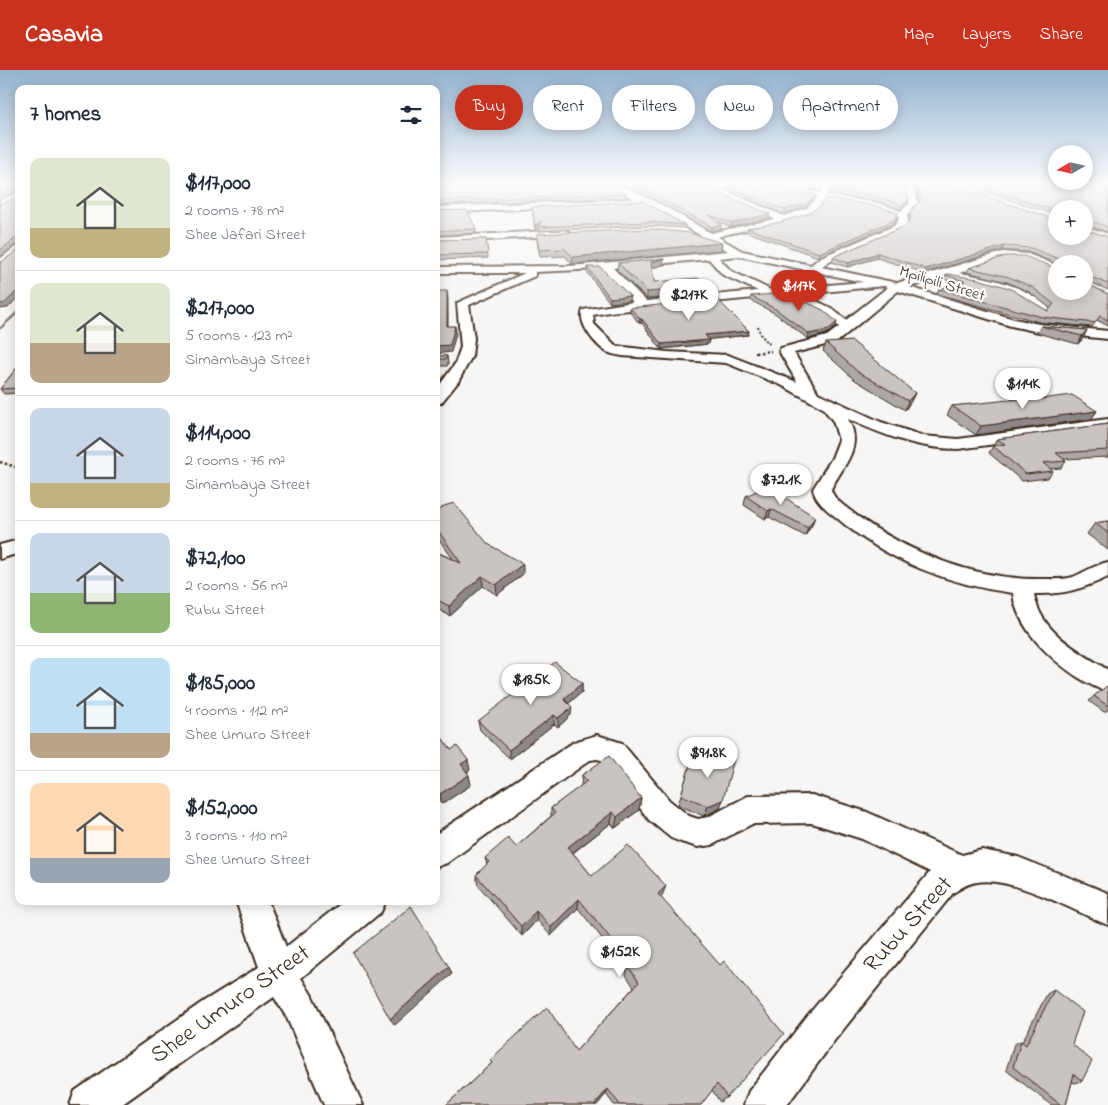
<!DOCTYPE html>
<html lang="en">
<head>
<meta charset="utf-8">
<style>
  :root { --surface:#fff; --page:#f2f2f3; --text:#1f2937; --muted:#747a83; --line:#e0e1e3; --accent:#c8321e }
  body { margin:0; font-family:"Indie Flower",sans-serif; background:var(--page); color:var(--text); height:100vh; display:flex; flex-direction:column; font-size:19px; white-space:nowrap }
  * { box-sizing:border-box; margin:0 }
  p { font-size:16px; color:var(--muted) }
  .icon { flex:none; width:28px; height:28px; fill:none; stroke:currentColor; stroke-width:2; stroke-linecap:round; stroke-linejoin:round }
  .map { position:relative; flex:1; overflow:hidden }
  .sheet { position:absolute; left:15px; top:15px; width:425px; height:820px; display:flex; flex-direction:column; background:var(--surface); border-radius:10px; box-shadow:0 2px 12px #0003 }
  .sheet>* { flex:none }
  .hud { position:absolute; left:455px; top:15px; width:475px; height:45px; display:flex; gap:10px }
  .needle { width:32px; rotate:261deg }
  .controls { position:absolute; left:1048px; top:75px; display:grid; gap:10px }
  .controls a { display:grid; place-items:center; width:45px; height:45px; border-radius:50%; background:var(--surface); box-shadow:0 2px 12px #0003; font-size:25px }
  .price { position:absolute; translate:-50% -42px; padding:0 11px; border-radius:18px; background:#fff; color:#222; font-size:16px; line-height:32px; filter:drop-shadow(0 1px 2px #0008) }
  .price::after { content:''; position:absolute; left:50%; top:30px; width:15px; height:11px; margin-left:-8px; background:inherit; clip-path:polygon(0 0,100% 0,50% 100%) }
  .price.on { background:var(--accent); color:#fff }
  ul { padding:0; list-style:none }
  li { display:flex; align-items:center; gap:15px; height:125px; padding:0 15px }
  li+li { border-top:1px solid var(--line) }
  li span { display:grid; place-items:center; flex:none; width:140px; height:100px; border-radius:10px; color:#555 }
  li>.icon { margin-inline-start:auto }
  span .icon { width:60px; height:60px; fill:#fffc; stroke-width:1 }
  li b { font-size:21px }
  h2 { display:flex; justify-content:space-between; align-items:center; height:60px; padding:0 15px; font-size:21px }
  .chip { padding:0 18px; border-radius:22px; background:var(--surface); box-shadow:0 2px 12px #0003; font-size:18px; line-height:45px }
  .chip.on { background:var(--accent); color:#fff }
  header { display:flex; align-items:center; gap:30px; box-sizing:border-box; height:70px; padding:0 25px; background:var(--accent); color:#fff }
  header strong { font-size:24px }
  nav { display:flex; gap:28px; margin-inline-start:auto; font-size:18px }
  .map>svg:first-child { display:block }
</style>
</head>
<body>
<header>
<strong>Casavia</strong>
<nav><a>Map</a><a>Layers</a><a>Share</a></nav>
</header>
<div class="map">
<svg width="1108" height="1035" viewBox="0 0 1108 1035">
  <rect width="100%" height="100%" fill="#f7f6f6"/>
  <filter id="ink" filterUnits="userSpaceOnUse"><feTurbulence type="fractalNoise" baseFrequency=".02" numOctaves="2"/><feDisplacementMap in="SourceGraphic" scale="10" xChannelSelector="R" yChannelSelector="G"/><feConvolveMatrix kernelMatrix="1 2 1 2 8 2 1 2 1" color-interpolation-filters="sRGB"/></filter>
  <g filter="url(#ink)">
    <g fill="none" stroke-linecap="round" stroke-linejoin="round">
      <!-- stream -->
      <polygon fill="#847972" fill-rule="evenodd" points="18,240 19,240 19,243 0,260 0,257"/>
      <!-- street casing -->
      <g stroke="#3b2a1e" stroke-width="4">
        <g id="street">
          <path d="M601 113C628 112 686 149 711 163L775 149 718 124V120H724L784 146 807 138 818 127 800 122 702 117 698 115 701 113 801 118 820 123 824 113H832L827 125 878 133 901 141 910 133 905 116 908 113H916L913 116 918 133 907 145 908 152 900 160 829 191 821 197 897 213 1003 182 1028 184 1056 195V202L1022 189 1004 188 959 203C992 208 1023 215 1048 237L1050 240 1044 244 1008 221 976 212 946 207 909 217 1014 249 1039 254 1108 261V269L1039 262 1011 256 898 221 837 272 794 283 818 323 881 352 923 366 958 369 1108 349V359L958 379C919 379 883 365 848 349 864 377 844 394 831 419 833 430 849 439 857 446 911 484 976 510 1042 509 1052 509 1064 510 1073 507 1085 502 1095 495 1108 492V507C1083 519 1062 525 1034 524 1040 562 1078 581 1108 600V622C1070 609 1017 565 1013 523 949 515 886 490 837 448 828 441 815 431 813 419L832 388 839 370 833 351 823 338 781 315 726 293 622 286C617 285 611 284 607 282 596 276 577 253 583 240L633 232 601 199 535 202V206L469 235 474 268 472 286 458 312 441 333 436 334V320L455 294 461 277 457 233 525 203H436V197L570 196 728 181 712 172 700 169V165L643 133 436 143V137L634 129ZM825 130 876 138 899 146 898 151 894 156 821 187 811 195 742 181 718 167C746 156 808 159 825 130ZM739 186 863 212 771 220 731 201 719 188ZM709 189 723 205 758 221 646 231 613 198ZM884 216 888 217 846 250 831 238 802 224ZM786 225 823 243 839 257 827 266 781 278 779 281 797 312 728 285 667 282 616 276 594 254 593 245 609 242Z"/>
          <polygon points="1084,156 1108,164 1108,170 1084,162"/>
          <polygon points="565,160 570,163 568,165 436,173 436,167"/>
          <polygon points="19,174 19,183 0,197 0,189"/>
          <polygon points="19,470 19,483 0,489 0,475"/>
          <path d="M597 665 622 673 669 730 689 746 698 749 708 747 748 726 812 725 867 742 962 785 982 780 1018 787 1108 823V855C1074 841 1013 806 977 812 968 813 961 818 953 823L834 971 787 1035H744L749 1021 808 945 930 802 862 769 812 753 752 754 712 775 698 777 681 772 671 768 649 750 605 691 597 689 590 690 447 793 436 797V764L574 672Z"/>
          <polygon points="236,831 268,831 286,877 344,831 386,831 381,842 301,908 311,924 363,1035 324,1035 287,948 274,927 121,1035 70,1035 75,1021 204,931 259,897"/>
        </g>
      </g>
      <!-- secondary casing -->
      <g stroke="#3b2a1e" stroke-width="3">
        <polygon id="secondary" points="19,122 19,129 0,137 0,130"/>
      </g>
      <!-- path-far1 -->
      <polyline stroke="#3b2a1e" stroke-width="2" stroke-dasharray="2 2" stroke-linecap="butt" points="758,256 760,264 770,275"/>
      <!-- path -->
      <g stroke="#3b2a1e" stroke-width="2.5" stroke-dasharray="2.5 2.5" stroke-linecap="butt">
        <polyline points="755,283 771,281"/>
        <polyline points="0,392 19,398"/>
      </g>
      <!-- street -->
      <use href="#street" fill="#fff" fill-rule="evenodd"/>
      <!-- secondary -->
      <use href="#secondary" fill="#fff" fill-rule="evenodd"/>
    </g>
    <!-- wall -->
    <g fill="#ada8a6" stroke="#3b2a1e">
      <polygon points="436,113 627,124 626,127 436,135"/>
      <polygon points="614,113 699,113 698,113 718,122 769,148 731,157 718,152 721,159 711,161 642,123"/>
      <polygon points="735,113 822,113 819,121 801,116"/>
      <polygon points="833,113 906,113 908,132 901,139 878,131 830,124"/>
      <polygon points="916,113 947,113 1084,166 1056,139 1056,145 958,113 1108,113 1108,162 1084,154 1085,159 1108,167 1108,220 1085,210 1085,213 1108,224 1108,256 1097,250 1092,257 1039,252 937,224 939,219 957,214 944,209 946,205 948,204 1048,241 1050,238 1029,222 1007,212 967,202 969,198 1006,186 1056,221 1084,194 1057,194 1029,182 1002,180 925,203 877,188 847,197 832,192 833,187 903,157 909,151 909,146 910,142 919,132"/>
      <polygon points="730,117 814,128 806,136 784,144 729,120"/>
      <polygon points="532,137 685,155 685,158 649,156 538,161 538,157 535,160"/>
      <polygon points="436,141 476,159 476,163 436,165"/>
      <polygon points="897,147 893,154 818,187 747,162 747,158"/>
      <polygon points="537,164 722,173 721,180 572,194 565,186 540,187 537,171"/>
      <polygon points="486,169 488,188 436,190 436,170"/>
      <polygon points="664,189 663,195 652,198 654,212 706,224 647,229 617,200 618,193"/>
      <polygon points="587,197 630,226 629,231 610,233 587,202"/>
      <polygon points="751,226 836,257 826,264 808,269 776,244 750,230"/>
      <polygon points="630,238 749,261 748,265 709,269 708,274 661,279 642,253 639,253 630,242"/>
      <polygon points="1041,256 1087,260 1083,268 1078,274 1037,263"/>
      <polygon points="826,273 915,323 911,331 905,340 855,310 823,281"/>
      <polygon points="436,286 447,286 448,294 447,296 436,296"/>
      <polygon points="19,295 19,323 4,324 0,319"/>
      <polygon points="1040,329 1097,341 1091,349 976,365 947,345 952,336"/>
      <polygon points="1108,354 1108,387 1064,389 1066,391 1061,398 1050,399 1053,401 1048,408 1022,411 989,383 997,369"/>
      <polygon points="746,426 812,455 805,466 769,447 765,449 744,435"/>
      <polygon points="436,443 488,474 523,504 497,525 483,516 450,546 436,538 436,482 453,489 436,465"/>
      <polygon points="1108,451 1108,480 1087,464 1095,453"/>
      <polygon points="582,613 582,622 568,634 571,645 558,657 554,654 510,689 480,660 478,651"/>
      <polygon points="1108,616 1108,640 1104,642 1089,631 1094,626"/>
      <polygon points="436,660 451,680 470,700 467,702 471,715 442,734 439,730 436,732"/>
      <polygon points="714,681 723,730 719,739 704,746 678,735 693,685 710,692"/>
      <polygon points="582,705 641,728 639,740 615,758 611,753 573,783 592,806 662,826 661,828 727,1027 720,1032 712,1020 701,1035 614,1035 606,1024 597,1035 446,1035 492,993 490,990 576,981 634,917 626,905 627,900 578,838 551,866 537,850 522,866 478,815 476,805 487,795 485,788 516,777 551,746 551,738 581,716"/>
      <polygon points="1054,920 1072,974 1082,1011 1075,1013 1072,1012 1066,1035 1051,1035 1006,1000 1014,974 1021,971 1022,972 1047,924"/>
    </g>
    <!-- shaded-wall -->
    <g fill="#8d8887" stroke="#3b2a1e">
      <polygon points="16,117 18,120 0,128 0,123"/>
      <polygon points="815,125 814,128 806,136 784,144 785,140"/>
      <polygon points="909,129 908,132 901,139 902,135"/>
      <polygon points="898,143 893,154 818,187 819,183"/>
      <polygon points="770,144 769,148 731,157 732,153"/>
      <polygon points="541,151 541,155 535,160 535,156"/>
      <polygon points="721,155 721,159 711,161 712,157"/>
      <polygon points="16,168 18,173 0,187 0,180"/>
      <polygon points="722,173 721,180 572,194 573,187"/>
      <polygon points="1004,176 1002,180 925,203 926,199"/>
      <polygon points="878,183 877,188 847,197 848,193"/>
      <polygon points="664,189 663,195 650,198 651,192"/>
      <polygon points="707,217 706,224 647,229 647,222"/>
      <polygon points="19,219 19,226 8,238 0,239 0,234"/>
      <polygon points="447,221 448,228 448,264 447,256"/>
      <polygon points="630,226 629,231 610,233 610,228"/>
      <polygon points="640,249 642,249 642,253 639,253"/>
      <polygon points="837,252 836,257 826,264 808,269 809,264"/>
      <polygon points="455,256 456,264 451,282 436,284 436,276"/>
      <polygon points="1087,260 1083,268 1078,274 1082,266"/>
      <polygon points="749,261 748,265 704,270 705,265"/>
      <polygon points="709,270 708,274 661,279 661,274"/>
      <polygon points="915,323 911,331 905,340 908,331"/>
      <polygon points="1097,341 1091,349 976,365 981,356"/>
      <polygon points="771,439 769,447 765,449 768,441"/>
      <polygon points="815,447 812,455 805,466 808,458"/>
      <polygon points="523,494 523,504 497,525 496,515"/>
      <polygon points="482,506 483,516 450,546 449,536"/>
      <polygon points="582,613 582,622 563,638 564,629"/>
      <polygon points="572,637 571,645 558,657 558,648"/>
      <polygon points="554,645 554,654 510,689 509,680"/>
      <polygon points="468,690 470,700 463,704 461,694"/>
      <polygon points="469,705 471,715 442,734 440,724"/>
      <polygon points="437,720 439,730 436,732 436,721"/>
      <polygon points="641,728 639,740 615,758 617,747"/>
      <polygon points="723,730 719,739 704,746 708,736"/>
      <polygon points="613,742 611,753 567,787 568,777"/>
      <polygon points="666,816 662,826 655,834 658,824"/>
      <polygon points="579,829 578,838 551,866 551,857"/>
      <polygon points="536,841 537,850 522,866 521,856"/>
      <polygon points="449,897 452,904 395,955 390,949"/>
      <polygon points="608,1019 606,1024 597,1035 594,1035"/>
    </g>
    <!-- building -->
    <g fill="#c9c3c1" stroke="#3b2a1e">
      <polygon points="0,113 19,113 19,118 16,117 0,123"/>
      <polygon points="436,113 604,113 627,124 436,131"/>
      <polygon points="624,113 698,113 717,116 718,122 770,144 732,153 709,145 721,155 712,157 642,119"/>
      <polygon points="803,113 822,113 820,117"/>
      <polygon points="834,113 905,113 909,129 902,135 879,127 831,120"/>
      <polygon points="918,113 947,113 1056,150 1056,166 1084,166 1084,139 1056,139 1056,141 971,113 1108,113 1108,157 1087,150 1084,152 1085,159 1108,167 1108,214 1086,205 1085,213 1108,224 1108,250 1100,246 1095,253 1042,247 939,219 965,211 946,205 948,204 978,209 1009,218 1048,241 1054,234 1032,217 1009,207 969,198 1006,186 1024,186 1056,198 1056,221 1084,221 1084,194 1059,194 1059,189 1031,178 1004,176 926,199 878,183 848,193 833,187 903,157 911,149 910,142 921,130"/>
      <polygon points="730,117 800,121 815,125 807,133 785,140"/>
      <polygon points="19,120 19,219 5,233 0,234 0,193 18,180 18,169 16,168 0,180 0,134 18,127"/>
      <polygon points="827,128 877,136 898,143 894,150 819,183 747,158 777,153 807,144 819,137"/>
      <polygon points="643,131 685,155 649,152 538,157 541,151 535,156 532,137"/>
      <polygon points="467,140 476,159 436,161 436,141"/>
      <polygon points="650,159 690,163 722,173 573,187 565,179 539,180 537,164"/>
      <polygon points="486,169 488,184 436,185 436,170"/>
      <polygon points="664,189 651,192 654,212 698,208 707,217 647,222 618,193"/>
      <polygon points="587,197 600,197 630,226 610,228"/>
      <polygon points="436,221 447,221 447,256 455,256 450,275 436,276"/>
      <polygon points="787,223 823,240 837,252 828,260 809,264 777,240 751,226"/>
      <polygon points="717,229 749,261 705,265 709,270 661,274 642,249 640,249 630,238"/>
      <polygon points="1041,256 1087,260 1082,266"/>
      <polygon points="852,271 915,323 908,331 858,302 826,273"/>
      <polygon points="436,286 447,286 446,289 436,289"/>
      <polygon points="19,295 19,318 0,319"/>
      <polygon points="1072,325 1097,341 981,356 952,336 1037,327 1040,329"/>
      <polygon points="1108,354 1108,380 1056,383 1066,391 1043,393 1053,401 1026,404 993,376 1005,374 997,369"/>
      <polygon points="767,416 815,447 808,458 771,439 768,441 746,426"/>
      <polygon points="454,433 488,474 523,494 496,515 482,506 449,536 436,529 436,482 461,493 436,458 436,443 444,436"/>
      <polygon points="1108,451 1108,463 1095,453"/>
      <polygon points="555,592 582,613 564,629 572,637 558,648 554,645 509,680 478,651"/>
      <polygon points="1107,616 1108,616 1108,636 1094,626"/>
      <polygon points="436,660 451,680 457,676 468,690 461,694 469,705 440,724 436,721"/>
      <polygon points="714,681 734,689 723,730 708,736 681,725 693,685 711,692"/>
      <polygon points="609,686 641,728 617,747 613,742 568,777 592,806 628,775 666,816 658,824 720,895 724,891 784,964 727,1027 717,1014 701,1035 620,1035 608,1019 594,1035 446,1035 492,993 490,990 547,937 576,981 639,912 628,896 631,894 579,829 551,857 536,841 521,856 476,805 489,792 485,788 508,768 516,777 555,743 551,738 587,711 582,705"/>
      <polygon points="411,836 449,897 390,949 353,883"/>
      <polygon points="1054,920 1083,942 1072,974 1092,991 1082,1011 1074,1004 1066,1035 1061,1035 1013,997 1021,971 1026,975"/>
    </g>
  </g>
  <!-- sky -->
  <linearGradient id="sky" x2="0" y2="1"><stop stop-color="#93b2cf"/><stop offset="0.44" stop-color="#fbfbfb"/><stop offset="1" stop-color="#fbfbfb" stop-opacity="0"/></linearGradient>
  <rect width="1108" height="258" fill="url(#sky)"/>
  <g text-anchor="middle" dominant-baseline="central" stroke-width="4.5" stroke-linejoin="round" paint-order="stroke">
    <!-- far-street labels -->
    <g font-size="16" fill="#3b2a1e" stroke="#fff">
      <text transform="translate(942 214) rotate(17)">Mpilipili Street</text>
    </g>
    <!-- near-street labels -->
    <g font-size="24" fill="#3b2a1e" stroke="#fff">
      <text transform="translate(909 855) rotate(-48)">Rubu Street</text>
      <text transform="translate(231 935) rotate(-35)">Shee Umuro Street</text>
    </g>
  </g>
</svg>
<div class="controls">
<a><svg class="needle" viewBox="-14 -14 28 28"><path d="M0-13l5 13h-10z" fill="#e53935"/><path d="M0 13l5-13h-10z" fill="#747a83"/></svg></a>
<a>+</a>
<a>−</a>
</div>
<b class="price on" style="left:799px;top:242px">$117K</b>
<b class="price" style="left:689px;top:251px">$217K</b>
<b class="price" style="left:1023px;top:340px">$114K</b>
<b class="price" style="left:781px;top:436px">$72.1K</b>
<b class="price" style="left:531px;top:636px">$185K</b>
<b class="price" style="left:708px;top:709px">$91.8K</b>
<b class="price" style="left:620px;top:908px">$152K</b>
<div class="hud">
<a class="chip on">Buy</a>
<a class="chip">Rent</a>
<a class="chip">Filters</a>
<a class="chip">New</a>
<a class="chip">Apartment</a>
</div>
<section class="sheet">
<h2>7 homes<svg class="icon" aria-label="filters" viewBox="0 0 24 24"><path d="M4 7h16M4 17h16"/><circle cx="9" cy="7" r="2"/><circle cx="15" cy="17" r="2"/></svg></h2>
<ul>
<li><span style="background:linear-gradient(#dfe7d0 70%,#c2b280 0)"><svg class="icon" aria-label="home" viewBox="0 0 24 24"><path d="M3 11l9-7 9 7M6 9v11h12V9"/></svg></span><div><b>$117,000</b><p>2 rooms · 78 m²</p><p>Shee Jafari Street</p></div></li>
<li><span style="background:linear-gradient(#dfe7d0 60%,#b9a48a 0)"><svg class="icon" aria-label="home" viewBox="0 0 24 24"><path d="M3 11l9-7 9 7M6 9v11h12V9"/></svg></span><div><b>$217,000</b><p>5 rooms · 123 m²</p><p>Simambaya Street</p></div></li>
<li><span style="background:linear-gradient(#c9d6e8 75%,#c2b280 0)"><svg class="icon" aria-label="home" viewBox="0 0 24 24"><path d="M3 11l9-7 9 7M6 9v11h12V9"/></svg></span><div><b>$114,000</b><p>2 rooms · 76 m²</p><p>Simambaya Street</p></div></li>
<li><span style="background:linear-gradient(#c9d6e8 60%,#8fb573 0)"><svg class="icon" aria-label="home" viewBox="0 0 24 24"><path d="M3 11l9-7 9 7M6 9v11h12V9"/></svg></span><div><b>$72,100</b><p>2 rooms · 56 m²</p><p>Rubu Street</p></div></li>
<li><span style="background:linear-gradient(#bfe0f5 75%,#b9a48a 0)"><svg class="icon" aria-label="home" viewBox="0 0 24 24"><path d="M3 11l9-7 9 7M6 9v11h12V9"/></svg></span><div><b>$185,000</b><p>4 rooms · 112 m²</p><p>Shee Umuro Street</p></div></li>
<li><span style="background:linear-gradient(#ffd9b3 75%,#9aa5b1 0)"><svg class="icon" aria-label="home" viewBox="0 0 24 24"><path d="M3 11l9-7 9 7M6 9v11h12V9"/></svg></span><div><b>$152,000</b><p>3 rooms · 110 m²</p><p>Shee Umuro Street</p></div></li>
</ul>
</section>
</div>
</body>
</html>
